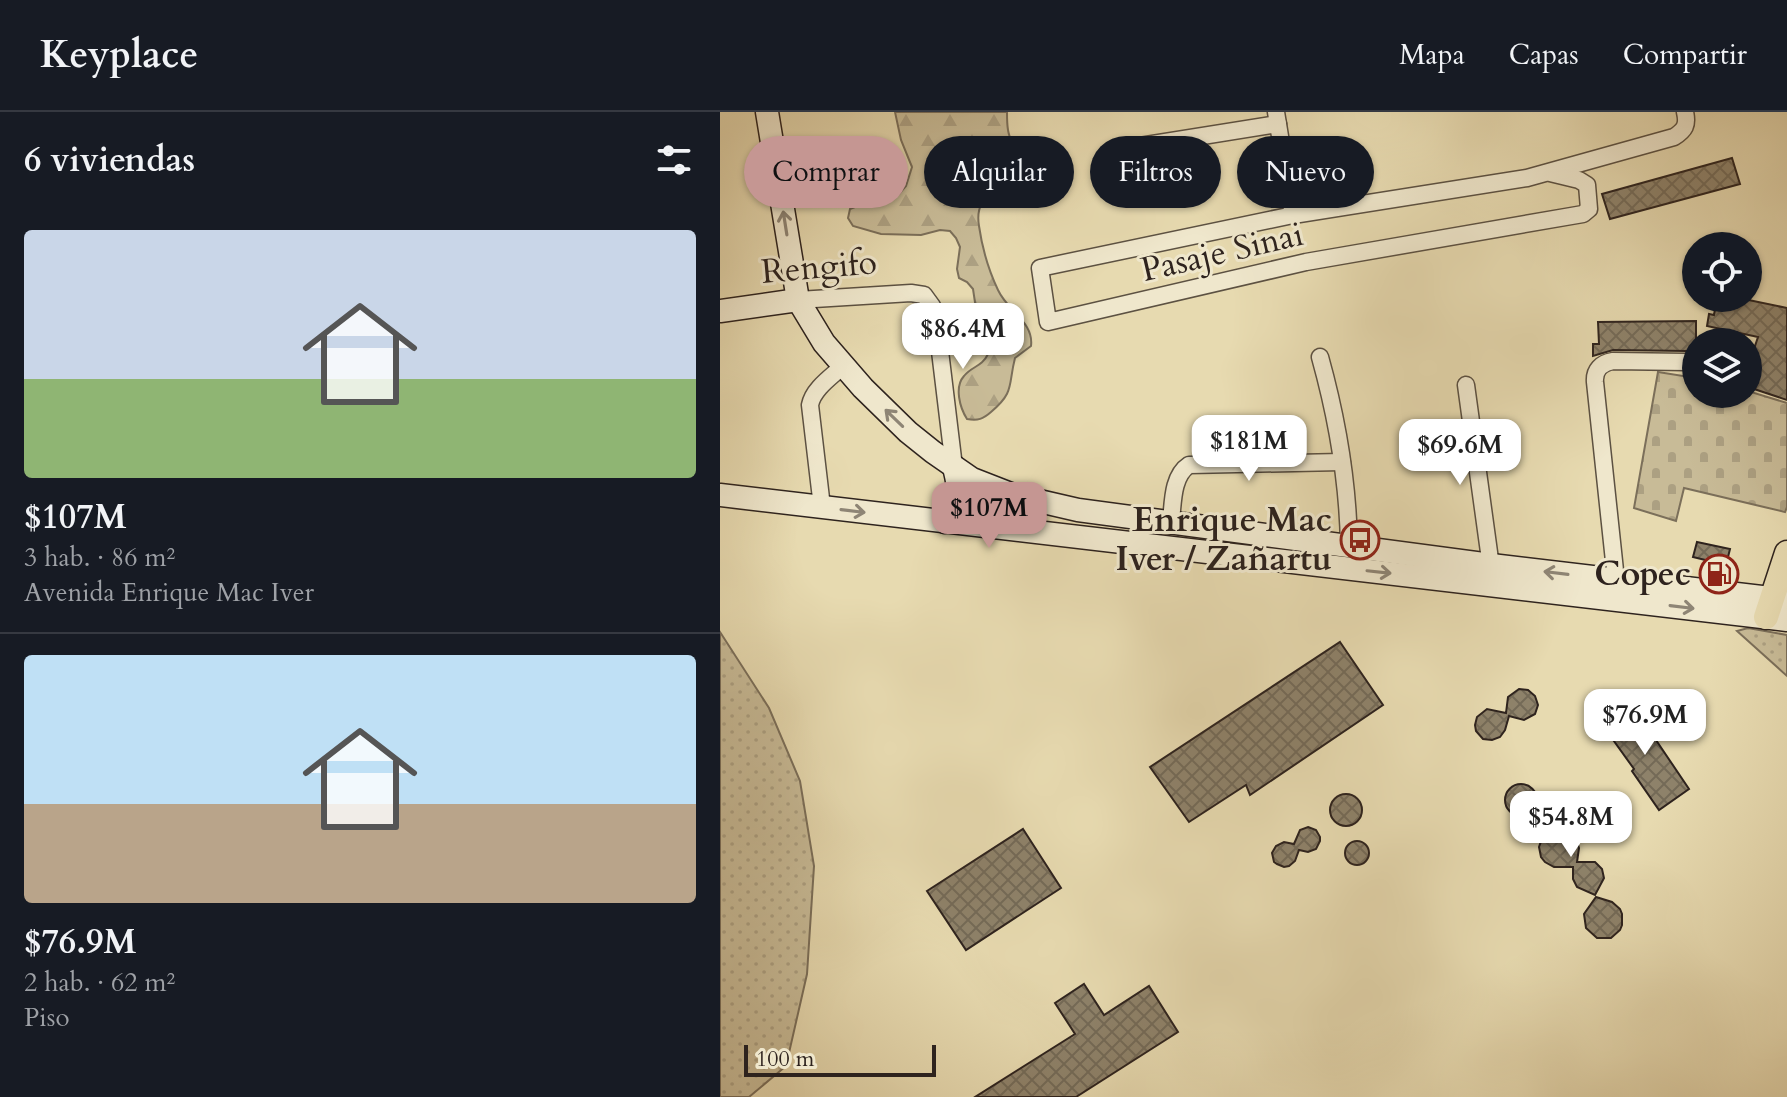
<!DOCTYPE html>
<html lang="es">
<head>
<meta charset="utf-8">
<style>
  :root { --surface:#171b24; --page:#20242c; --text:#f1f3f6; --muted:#9ea1a6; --line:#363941; --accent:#c59692 }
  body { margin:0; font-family:Cardo,serif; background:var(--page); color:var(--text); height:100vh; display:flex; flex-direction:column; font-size:30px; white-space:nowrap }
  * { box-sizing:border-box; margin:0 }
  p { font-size:26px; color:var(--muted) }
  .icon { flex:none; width:44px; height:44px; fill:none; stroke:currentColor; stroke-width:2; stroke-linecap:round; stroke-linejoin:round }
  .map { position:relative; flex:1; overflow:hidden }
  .drawer { display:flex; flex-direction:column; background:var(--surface); width:720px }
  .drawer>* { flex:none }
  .banner { position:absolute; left:24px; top:24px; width:760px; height:72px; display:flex; gap:16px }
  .fabs { position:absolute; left:962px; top:120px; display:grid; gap:16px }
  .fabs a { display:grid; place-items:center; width:80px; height:80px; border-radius:50%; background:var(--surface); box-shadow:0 2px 6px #0004; font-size:40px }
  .scale { position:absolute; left:24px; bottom:20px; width:192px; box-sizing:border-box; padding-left:8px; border:4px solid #2e231e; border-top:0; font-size:22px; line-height:28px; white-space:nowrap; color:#2e231e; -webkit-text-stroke:6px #efe7cc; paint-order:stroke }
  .price { position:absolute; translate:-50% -68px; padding:0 18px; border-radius:16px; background:#fff; color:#222; font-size:26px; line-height:52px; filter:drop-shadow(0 2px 4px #0008) }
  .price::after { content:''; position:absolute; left:50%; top:48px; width:24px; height:18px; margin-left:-12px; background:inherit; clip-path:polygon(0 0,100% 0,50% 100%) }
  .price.current { background:var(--accent); color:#111 }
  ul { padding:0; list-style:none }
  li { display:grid; align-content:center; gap:16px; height:424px; padding:0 24px }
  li+li { border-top:2px solid var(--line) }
  li span { display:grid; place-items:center; height:248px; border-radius:8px; color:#555 }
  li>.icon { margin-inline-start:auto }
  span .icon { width:144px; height:144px; fill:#fffc; stroke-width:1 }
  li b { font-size:34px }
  h2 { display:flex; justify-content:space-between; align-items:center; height:96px; padding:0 24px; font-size:34px }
  .tag { padding:0 28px; border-radius:36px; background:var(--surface); box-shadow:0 2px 6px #0004; font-size:28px; line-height:72px }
  .tag.current { background:var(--accent); color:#111 }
  header { display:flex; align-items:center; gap:48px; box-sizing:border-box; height:112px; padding:0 40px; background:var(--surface); border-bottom:2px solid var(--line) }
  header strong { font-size:38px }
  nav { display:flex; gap:44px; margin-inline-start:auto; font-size:28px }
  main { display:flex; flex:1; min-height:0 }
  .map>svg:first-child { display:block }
</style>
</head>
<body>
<header>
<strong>Keyplace</strong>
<nav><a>Mapa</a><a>Capas</a><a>Compartir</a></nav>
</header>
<main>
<section class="drawer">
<h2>6 viviendas<svg class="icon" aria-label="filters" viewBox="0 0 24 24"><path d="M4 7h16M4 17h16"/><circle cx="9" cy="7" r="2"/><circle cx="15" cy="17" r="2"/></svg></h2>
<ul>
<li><span style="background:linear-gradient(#c9d6e8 60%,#8fb573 0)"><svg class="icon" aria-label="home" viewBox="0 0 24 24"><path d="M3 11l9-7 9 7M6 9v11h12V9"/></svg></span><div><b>$107M</b><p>3 hab. · 86 m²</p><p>Avenida Enrique Mac Iver</p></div></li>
<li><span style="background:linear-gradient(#bfe0f5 60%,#b9a48a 0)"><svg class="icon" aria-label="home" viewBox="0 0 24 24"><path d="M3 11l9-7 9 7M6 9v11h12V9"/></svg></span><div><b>$76.9M</b><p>2 hab. · 62 m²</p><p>Piso</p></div></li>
</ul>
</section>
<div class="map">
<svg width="1067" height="985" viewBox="0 0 1067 985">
  <defs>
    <pattern id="forest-firs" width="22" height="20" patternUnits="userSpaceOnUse" patternTransform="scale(2)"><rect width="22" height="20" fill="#c8bb97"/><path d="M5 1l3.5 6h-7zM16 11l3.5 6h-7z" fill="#aca082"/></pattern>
    <pattern id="cemetery-stones" width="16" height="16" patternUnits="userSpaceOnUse" patternTransform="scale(2)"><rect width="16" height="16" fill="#c8bb97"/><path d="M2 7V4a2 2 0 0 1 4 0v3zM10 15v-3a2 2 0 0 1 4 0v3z" fill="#aca082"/></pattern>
    <pattern id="park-dots" width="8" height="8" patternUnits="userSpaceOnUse" patternTransform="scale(2)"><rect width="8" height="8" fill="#c8bb97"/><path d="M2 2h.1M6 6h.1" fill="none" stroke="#aca082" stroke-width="1.8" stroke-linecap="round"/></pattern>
    <pattern id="building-cross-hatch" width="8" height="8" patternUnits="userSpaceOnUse" patternTransform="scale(2)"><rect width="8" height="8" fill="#8e826a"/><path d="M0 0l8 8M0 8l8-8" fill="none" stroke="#746a57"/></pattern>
  </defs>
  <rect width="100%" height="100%" fill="#e7dab0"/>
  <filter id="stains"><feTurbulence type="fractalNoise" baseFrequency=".0025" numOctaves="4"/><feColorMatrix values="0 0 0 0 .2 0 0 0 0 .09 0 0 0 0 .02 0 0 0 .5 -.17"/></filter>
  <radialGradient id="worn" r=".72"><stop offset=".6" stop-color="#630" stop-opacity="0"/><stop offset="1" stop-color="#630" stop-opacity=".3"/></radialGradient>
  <!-- forest -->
  <path fill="url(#forest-firs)" stroke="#7b6f5a" stroke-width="2" d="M175 0H287C287 6 287 12 288 18 290 30 298 42 294 54 286 81 253 78 259 114 262 135 269 159 278 178 288 200 314 210 311 234L295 246C288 273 295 280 271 300 263 307 258 309 247 307 240 296 234 275 244 264 252 254 262 255 268 242L265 223 256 197 253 177 247 170 239 166 237 157 240 135 236 126 230 119 220 118 201 123 161 122 133 114 128 106 130 97 140 93 171 86 179 82 186 74 192 55 181 28Z"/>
  <!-- cemetery -->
  <polygon fill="url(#cemetery-stones)" stroke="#7b6f5a" stroke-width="2" points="938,260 976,266 976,282 1028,282 1028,279 1067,291 1067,395 1065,400 964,376 956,409 914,396"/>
  <!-- park -->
  <g fill="url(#park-dots)" stroke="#7b6f5a" stroke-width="2">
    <polygon points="1028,516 1067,523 1067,564 1017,519"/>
    <polygon points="0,520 49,596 80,669 94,754 87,862 66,954 29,985 0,985"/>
  </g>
  <!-- building -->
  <g fill="url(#building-cross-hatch)" stroke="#2e231e" stroke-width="2">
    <polygon points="1012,46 1020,72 890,107 882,82"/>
    <polygon points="997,186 1019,186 1067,196 1067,288 1028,275 1028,255 1038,225 987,214 989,202 994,203"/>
    <polygon points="976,209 976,244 967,239 893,238 873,244 873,232 879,232 878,210"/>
    <polygon points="977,430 1010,437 1006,453 973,445"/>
    <polygon points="620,530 663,593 530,683 526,673 469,710 430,655"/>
    <polygon points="799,577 808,578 815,584 818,593 815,602 804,608 789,604 785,618 780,625 772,628 763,627 756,619 755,613 757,605 767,597 786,601 788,585"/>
    <polygon points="911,591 969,677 939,698 912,659 914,657 881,611"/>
    <circle cx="801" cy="688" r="16"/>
    <circle cx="626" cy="698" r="16"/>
    <polygon points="588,715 596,718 600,725 600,729 596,737 588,740 579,738 575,749 569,754 564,755 557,752 554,750 552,741 556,734 564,730 574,732 580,718"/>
    <polygon points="303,717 341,776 246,838 207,779"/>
    <polygon points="837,717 848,718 856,726 859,736 857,750 875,750 882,757 884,766 875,783 857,775 853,767 853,755 834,755 825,750 821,745 819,735 822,726 831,718"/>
    <circle cx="637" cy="741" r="12"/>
    <polygon points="876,785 892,790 900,797 902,802 902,813 900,818 891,826 877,826 866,816 864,802"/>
    <polygon points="364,872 384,903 429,874 458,920 356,985 255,985 355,922 335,891"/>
  </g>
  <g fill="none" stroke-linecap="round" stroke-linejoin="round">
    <!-- street casing -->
    <g stroke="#5c5142" stroke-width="19">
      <g id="street">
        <polyline points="556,0 573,103"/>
        <polyline points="395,38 558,12"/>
        <path d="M830 61 859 68 867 73 869 97 863 102 586 150 328 210 320 156 573 103 807 66 954 25C965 18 968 13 965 0"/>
        <polyline points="78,188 191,181 204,183 212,194 216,206 234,355"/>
        <path d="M600 245C617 306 628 370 629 434"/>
        <polyline points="746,273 772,462"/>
        <path d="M102 395 90 293C93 277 111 265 123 254"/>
        <path d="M451 410C453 391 452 364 469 353L622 350"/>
        <path d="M896 468 875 270C874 258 881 251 893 249L967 250"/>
      </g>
    </g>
    <!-- secondary casing -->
    <g stroke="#2e231e" stroke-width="25">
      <g id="secondary">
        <polyline points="47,0 78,188 104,231 143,276 188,320 213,340 252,367 293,383 358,398 771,453 1067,488"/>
        <polyline points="0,199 78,188"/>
        <polyline points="0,383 1067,508"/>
        <path d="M225 410C244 394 239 376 234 355"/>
      </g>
    </g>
    <!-- primary casing -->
    <g stroke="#2e231e" stroke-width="27">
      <polyline id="primary" points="1046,505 1067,441"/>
    </g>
    <!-- street -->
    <use href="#street" stroke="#efe7cc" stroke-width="16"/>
    <!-- secondary -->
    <use href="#secondary" stroke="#efe7cc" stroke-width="22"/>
    <!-- primary -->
    <use href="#primary" stroke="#e7dab0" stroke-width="24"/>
  </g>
  <!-- one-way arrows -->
  <defs><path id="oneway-shaft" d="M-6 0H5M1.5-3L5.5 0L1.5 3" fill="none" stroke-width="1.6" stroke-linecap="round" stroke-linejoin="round" transform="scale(2)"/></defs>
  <g stroke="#8e8575">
    <use href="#oneway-shaft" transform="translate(65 111) rotate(-99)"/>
    <use href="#oneway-shaft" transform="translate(174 306) rotate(-136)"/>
    <use href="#oneway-shaft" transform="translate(133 399) rotate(7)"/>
    <use href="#oneway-shaft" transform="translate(659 460) rotate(6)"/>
    <use href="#oneway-shaft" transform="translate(836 461) rotate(-173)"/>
    <use href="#oneway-shaft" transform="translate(962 495) rotate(7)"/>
  </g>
  <!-- icons -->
  <defs>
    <g id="bus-ring" transform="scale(2)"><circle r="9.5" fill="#efe7cc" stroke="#8f2418" stroke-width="1.5"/><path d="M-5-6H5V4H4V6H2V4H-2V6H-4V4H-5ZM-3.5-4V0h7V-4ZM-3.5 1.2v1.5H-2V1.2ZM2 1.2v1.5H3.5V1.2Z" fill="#8f2418"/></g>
    <g id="fuel-ring" transform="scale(2)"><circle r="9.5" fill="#efe7cc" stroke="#8f2418" stroke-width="1.5"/><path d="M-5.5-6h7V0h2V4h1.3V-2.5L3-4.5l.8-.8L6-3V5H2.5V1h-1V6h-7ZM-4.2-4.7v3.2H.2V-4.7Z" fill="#8f2418"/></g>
  </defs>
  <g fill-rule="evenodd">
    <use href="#bus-ring" x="640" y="428"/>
    <use href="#fuel-ring" x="999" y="462"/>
  </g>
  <g text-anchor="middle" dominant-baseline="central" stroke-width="6" stroke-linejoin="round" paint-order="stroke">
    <!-- street labels -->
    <g font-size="34" fill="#2e231e" stroke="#efe7cc">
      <text transform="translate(502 140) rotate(-13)">Pasaje Sinai</text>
      <text transform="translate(99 155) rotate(-5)">Rengifo</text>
    </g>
    <!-- poi labels -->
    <g font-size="34" font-weight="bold" fill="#2e231e" stroke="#efe7cc" text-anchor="end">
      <text x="612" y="408">Enrique Mac<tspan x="612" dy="39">Iver / Zañartu</tspan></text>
      <text x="971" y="462">Copec</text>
    </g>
  </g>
  <rect width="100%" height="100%" filter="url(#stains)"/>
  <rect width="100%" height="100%" fill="url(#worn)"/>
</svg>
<div class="fabs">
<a><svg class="icon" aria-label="locate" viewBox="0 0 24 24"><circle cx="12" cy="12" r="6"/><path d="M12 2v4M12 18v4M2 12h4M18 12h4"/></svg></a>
<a><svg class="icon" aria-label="layers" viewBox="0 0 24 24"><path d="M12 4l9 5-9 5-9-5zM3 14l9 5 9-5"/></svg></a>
</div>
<div class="scale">100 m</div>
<b class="price" style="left:243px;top:259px">$86.4M</b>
<b class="price" style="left:529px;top:371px">$181M</b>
<b class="price" style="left:740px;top:375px">$69.6M</b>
<b class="price current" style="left:269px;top:438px">$107M</b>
<b class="price" style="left:925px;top:645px">$76.9M</b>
<b class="price" style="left:851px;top:747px">$54.8M</b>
<div class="banner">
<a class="tag current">Comprar</a>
<a class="tag">Alquilar</a>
<a class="tag">Filtros</a>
<a class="tag">Nuevo</a>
</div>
</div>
</main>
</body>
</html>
